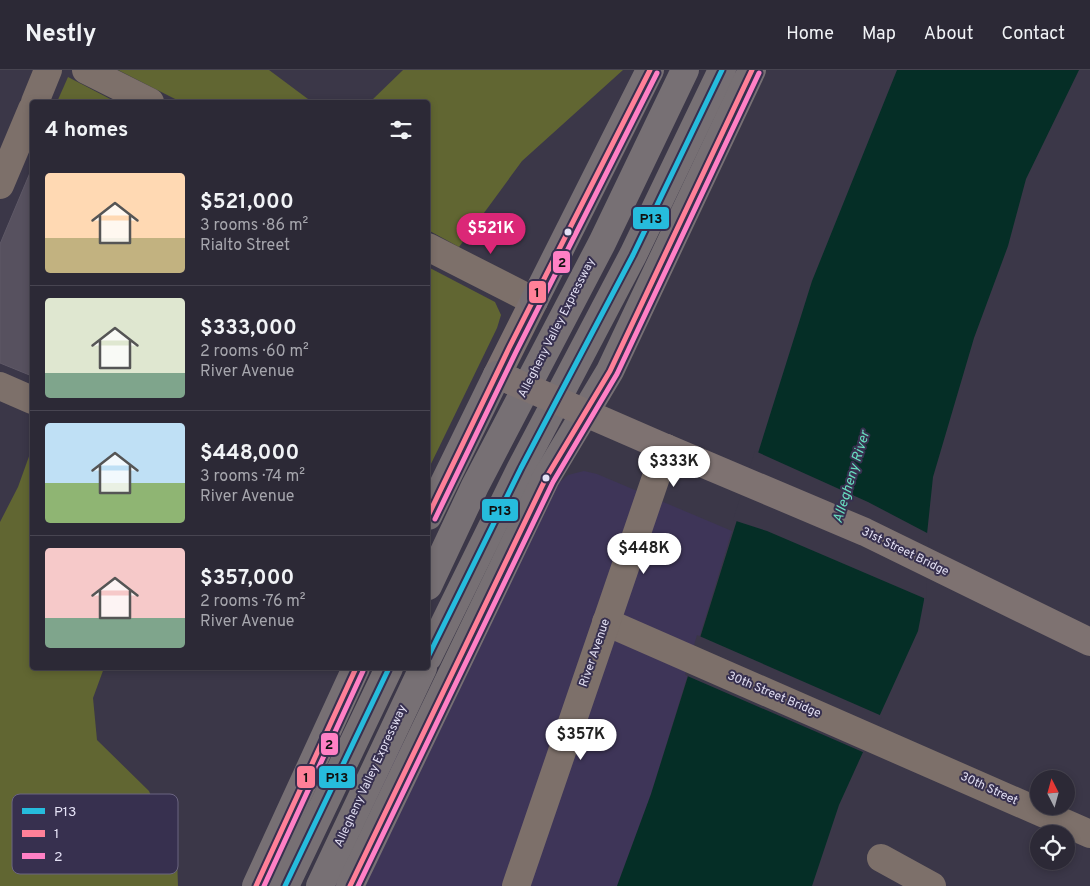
<!DOCTYPE html>
<html lang="en">
<head>
<meta charset="utf-8">
<style>
  :root { --surface:#2c2936; --page:#383542; --text:#f1f3f6; --muted:#a6a6ad; --line:#484551; --accent:#db2777 }
  body { margin:0; font-family:Overpass,sans-serif; background:var(--page); color:var(--text); height:100vh; display:flex; flex-direction:column; font-size:19px; white-space:nowrap }
  * { box-sizing:border-box; margin:0 }
  p { font-size:16px; color:var(--muted) }
  .icon { flex:none; width:28px; height:28px; fill:none; stroke:currentColor; stroke-width:2; stroke-linecap:round; stroke-linejoin:round }
  .map { position:relative; flex:1; overflow:hidden }
  .sheet { position:absolute; left:30px; top:30px; width:400px; height:570px; display:flex; flex-direction:column; background:var(--surface); border-radius:5px; box-shadow:0 2px 8px #0003,0 0 0 1px var(--line) }
  .sheet>* { flex:none }
  .needle { width:32px; rotate:354deg }
  .tools { position:absolute; left:1030px; top:700px; display:grid; gap:10px }
  .tools a { display:grid; place-items:center; width:45px; height:45px; border-radius:50%; background:var(--surface); box-shadow:0 2px 8px #0003,0 0 0 1px var(--line); font-size:25px }
  .price { position:absolute; translate:-50% -42px; padding:0 11px; border-radius:18px; background:#fff; color:#222; font-size:16px; line-height:32px; filter:drop-shadow(0 1px 2px #0008) }
  .price::after { content:''; position:absolute; left:50%; top:30px; width:15px; height:11px; margin-left:-8px; background:inherit; clip-path:polygon(0 0,100% 0,50% 100%) }
  .price.selected { background:var(--accent); color:#fff }
  ul { padding:0; list-style:none }
  li { display:flex; align-items:center; gap:15px; height:125px; padding:0 15px }
  li+li { border-top:1px solid var(--line) }
  li span { display:grid; place-items:center; flex:none; width:140px; height:100px; border-radius:5px; color:#555 }
  li>.icon { margin-inline-start:auto }
  span .icon { width:60px; height:60px; fill:#fffc; stroke-width:1 }
  li b { font-size:21px }
  h2 { display:flex; justify-content:space-between; align-items:center; height:60px; padding:0 15px; font-size:21px }
  header { display:flex; align-items:center; gap:30px; box-sizing:border-box; height:70px; padding:0 25px; background:var(--surface); border-bottom:1px solid var(--line) }
  header strong { font-size:24px }
  nav { display:flex; gap:28px; margin-inline-start:auto; font-size:18px }
  .map>svg:first-child { display:block }
</style>
</head>
<body>
<header>
<strong>Nestly</strong>
<nav><a>Home</a><a>Map</a><a>About</a><a>Contact</a></nav>
</header>
<div class="map">
<svg width="1090" height="816" viewBox="0 0 1090 816">
  <rect width="100%" height="100%" fill="#3b3748"/>
  <!-- built -->
  <polygon fill="#3e3558" points="584,401 597,404 732,461 651,724 617,816 320,816 388,667 423,684 553,418 568,405"/>
  <!-- forest -->
  <g fill="#616632">
    <polygon points="118,0 269,0 312,32 181,32"/>
    <polygon points="403,0 623,0 522,91 459,177 428,160 428,32 370,32"/>
    <polygon points="68,7 116,32 57,32"/>
    <polygon points="428,197 495,232 501,245 497,258 428,400"/>
    <polygon points="32,378 32,598 104,598 93,628 97,670 149,721 177,787 178,816 0,816 0,452 18,417"/>
  </g>
  <!-- water -->
  <polygon fill="#052e26" points="897,0 1079,0 1026,109 1008,176 974,268 933,407 927,464 924,530 918,561 839,735 812,816 617,816 651,724 812,211"/>
  <!-- pier -->
  <g fill="#3b3748">
    <polygon points="755,381 868,432 929,464 926,529 767,461 733,450"/>
    <polygon points="697,565 882,646 865,683 685,605"/>
  </g>
  <!-- building -->
  <polygon fill="#57515f" stroke="#5f5967" points="32,98 31,198 32,306 0,293 0,174"/>
  <g fill="none" stroke-linecap="round" stroke-linejoin="round">
    <!-- minor -->
    <g stroke="#7d706a" stroke-width="28">
      <polyline points="86,0 150,32"/>
      <polyline points="35,32 48,0"/>
      <polyline points="0,115 32,39"/>
      <polyline points="428,177 534,231"/>
      <polyline points="0,316 32,330"/>
      <polyline points="606,552 1090,764"/>
      <polyline points="881,788 932,816"/>
      <polyline points="516,816 666,378"/>
    </g>
    <!-- major -->
    <g stroke="#7e7271" stroke-width="28">
      <polyline points="512,311 497,305 534,231"/>
      <polyline points="666,378 865,462 1090,572"/>
    </g>
    <!-- highway -->
    <g stroke="#777074" stroke-width="28">
      <polyline points="534,231 650,0"/>
      <polyline points="428,446 497,305"/>
      <polyline points="428,516 475,416 602,173 685,0"/>
      <polyline points="428,587 521,398 633,185 722,0"/>
      <polyline points="256,816 356,598"/>
      <polyline points="285,816 389,598"/>
      <polyline points="320,816 423,598"/>
      <polyline points="350,816 546,408 610,301 752,0"/>
    </g>
    <!-- major-bridge -->
    <polyline stroke="#7e7271" stroke-width="28" points="512,311 666,378"/>
    <!-- bus-1 casing -->
    <g stroke="#37304f" stroke-width="9">
      <g id="bus-1">
        <polyline points="428,587 521,398 633,185 722,0"/>
        <polyline points="285,816 389,598"/>
      </g>
    </g>
    <!-- bus-2 casing -->
    <g stroke="#37304f" stroke-width="9">
      <g id="bus-2">
        <polyline points="428,446 509,278 650,0"/>
        <polyline points="256,816 356,598"/>
        <polyline points="350,816 546,408 610,301 752,0"/>
      </g>
    </g>
    <!-- bus-3 casing -->
    <g stroke="#37304f" stroke-width="9">
      <g id="bus-3">
        <polyline points="435,449 516,282 657,3"/>
        <polyline points="264,816 363,601"/>
        <polyline points="358,816 553,412 617,304 759,3"/>
      </g>
    </g>
    <!-- bus-1 -->
    <use href="#bus-1" stroke="#26bcdd" stroke-width="5"/>
    <!-- bus-2 -->
    <use href="#bus-2" stroke="#ff8098" stroke-width="5"/>
    <!-- bus-3 -->
    <use href="#bus-3" stroke="#ff80c5" stroke-width="5"/>
  </g>
  <!-- markers -->
  <g fill="#e4e1f5" stroke="#37304f" stroke-width="2">
    <circle cx="568" cy="162" r="4.5"/>
    <circle cx="546" cy="408" r="4.5"/>
  </g>
  <g text-anchor="middle" dominant-baseline="central" stroke-width="4" stroke-linejoin="round" paint-order="stroke">
    <!-- street labels -->
    <g font-size="12" fill="#e4e1f5" stroke="#37304f">
      <text transform="translate(557 258) rotate(-63)">Allegheny Valley Expressway</text>
      <text transform="translate(905 482) rotate(26)">31st Street Bridge</text>
      <text transform="translate(595 583) rotate(-71)">River Avenue</text>
      <text transform="translate(774 625) rotate(23)">30th Street Bridge</text>
      <text transform="translate(371 706) rotate(-65)">Allegheny Valley Expressway</text>
      <text transform="translate(989 719) rotate(25)">30th Street</text>
    </g>
    <!-- water labels -->
    <g font-size="14" font-style="italic" fill="#68dec0" stroke="#37304f">
      <text transform="translate(852 407) rotate(-73)">Allegheny River</text>
    </g>
  </g>
  <!-- legend -->
  <rect x="12" y="724" width="166" height="80" rx="8" fill="#37304f" stroke="#6b6581" stroke-width="1"/>
  <rect x="22" y="738" width="23" height="6" fill="#26bcdd"/>
  <rect x="22" y="760" width="23" height="7" fill="#ff8098"/>
  <rect x="22" y="783" width="23" height="6" fill="#ff80c5"/>
  <g font-size="14" fill="#e4e1f5">
    <text x="54" y="746">P13</text>
    <text x="54" y="768">1</text>
    <text x="54" y="791">2</text>
  </g>
  <g stroke="#37304f" stroke-width="2">
    <rect x="632" y="136" width="38" height="24" rx="5" fill="#26bcdd"/>
    <rect x="552" y="180" width="19" height="24" rx="5" fill="#ff80c5"/>
    <rect x="528" y="210" width="19" height="24" rx="5" fill="#ff8098"/>
    <rect x="481" y="428" width="38" height="24" rx="5" fill="#26bcdd"/>
    <rect x="320" y="662" width="19" height="24" rx="5" fill="#ff80c5"/>
    <rect x="296" y="695" width="20" height="24" rx="5" fill="#ff8098"/>
    <rect x="318" y="695" width="38" height="24" rx="5" fill="#26bcdd"/>
  </g>
  <g font-size="14" text-anchor="middle" font-weight="bold" fill="#111">
    <text x="651" y="153">P13</text>
    <text x="562" y="197">2</text>
    <text x="537" y="227">1</text>
    <text x="500" y="445">P13</text>
    <text x="329" y="679">2</text>
    <text x="306" y="712">1</text>
    <text x="337" y="712">P13</text>
  </g>
</svg>
<div class="tools">
<a><svg class="needle" viewBox="-14 -14 28 28"><path d="M0-13l5 13h-10z" fill="#e53935"/><path d="M0 13l5-13h-10z" fill="#a6a6ad"/></svg></a>
<a><svg class="icon" aria-label="locate" viewBox="0 0 24 24"><circle cx="12" cy="12" r="6"/><path d="M12 2v4M12 18v4M2 12h4M18 12h4"/></svg></a>
</div>
<b class="price selected" style="left:491px;top:185px">$521K</b>
<b class="price" style="left:674px;top:418px">$333K</b>
<b class="price" style="left:644px;top:505px">$448K</b>
<b class="price" style="left:581px;top:691px">$357K</b>
<section class="sheet">
<h2>4 homes<svg class="icon" aria-label="filters" viewBox="0 0 24 24"><path d="M4 7h16M4 17h16"/><circle cx="9" cy="7" r="2"/><circle cx="15" cy="17" r="2"/></svg></h2>
<ul>
<li><span style="background:linear-gradient(#ffd9b3 65%,#c2b280 0)"><svg class="icon" aria-label="home" viewBox="0 0 24 24"><path d="M3 11l9-7 9 7M6 9v11h12V9"/></svg></span><div><b>$521,000</b><p>3 rooms · 86 m²</p><p>Rialto Street</p></div></li>
<li><span style="background:linear-gradient(#dfe7d0 75%,#7fa58c 0)"><svg class="icon" aria-label="home" viewBox="0 0 24 24"><path d="M3 11l9-7 9 7M6 9v11h12V9"/></svg></span><div><b>$333,000</b><p>2 rooms · 60 m²</p><p>River Avenue</p></div></li>
<li><span style="background:linear-gradient(#bfe0f5 60%,#8fb573 0)"><svg class="icon" aria-label="home" viewBox="0 0 24 24"><path d="M3 11l9-7 9 7M6 9v11h12V9"/></svg></span><div><b>$448,000</b><p>3 rooms · 74 m²</p><p>River Avenue</p></div></li>
<li><span style="background:linear-gradient(#f6c9c9 70%,#7fa58c 0)"><svg class="icon" aria-label="home" viewBox="0 0 24 24"><path d="M3 11l9-7 9 7M6 9v11h12V9"/></svg></span><div><b>$357,000</b><p>2 rooms · 76 m²</p><p>River Avenue</p></div></li>
</ul>
</section>
</div>
</body>
</html>
